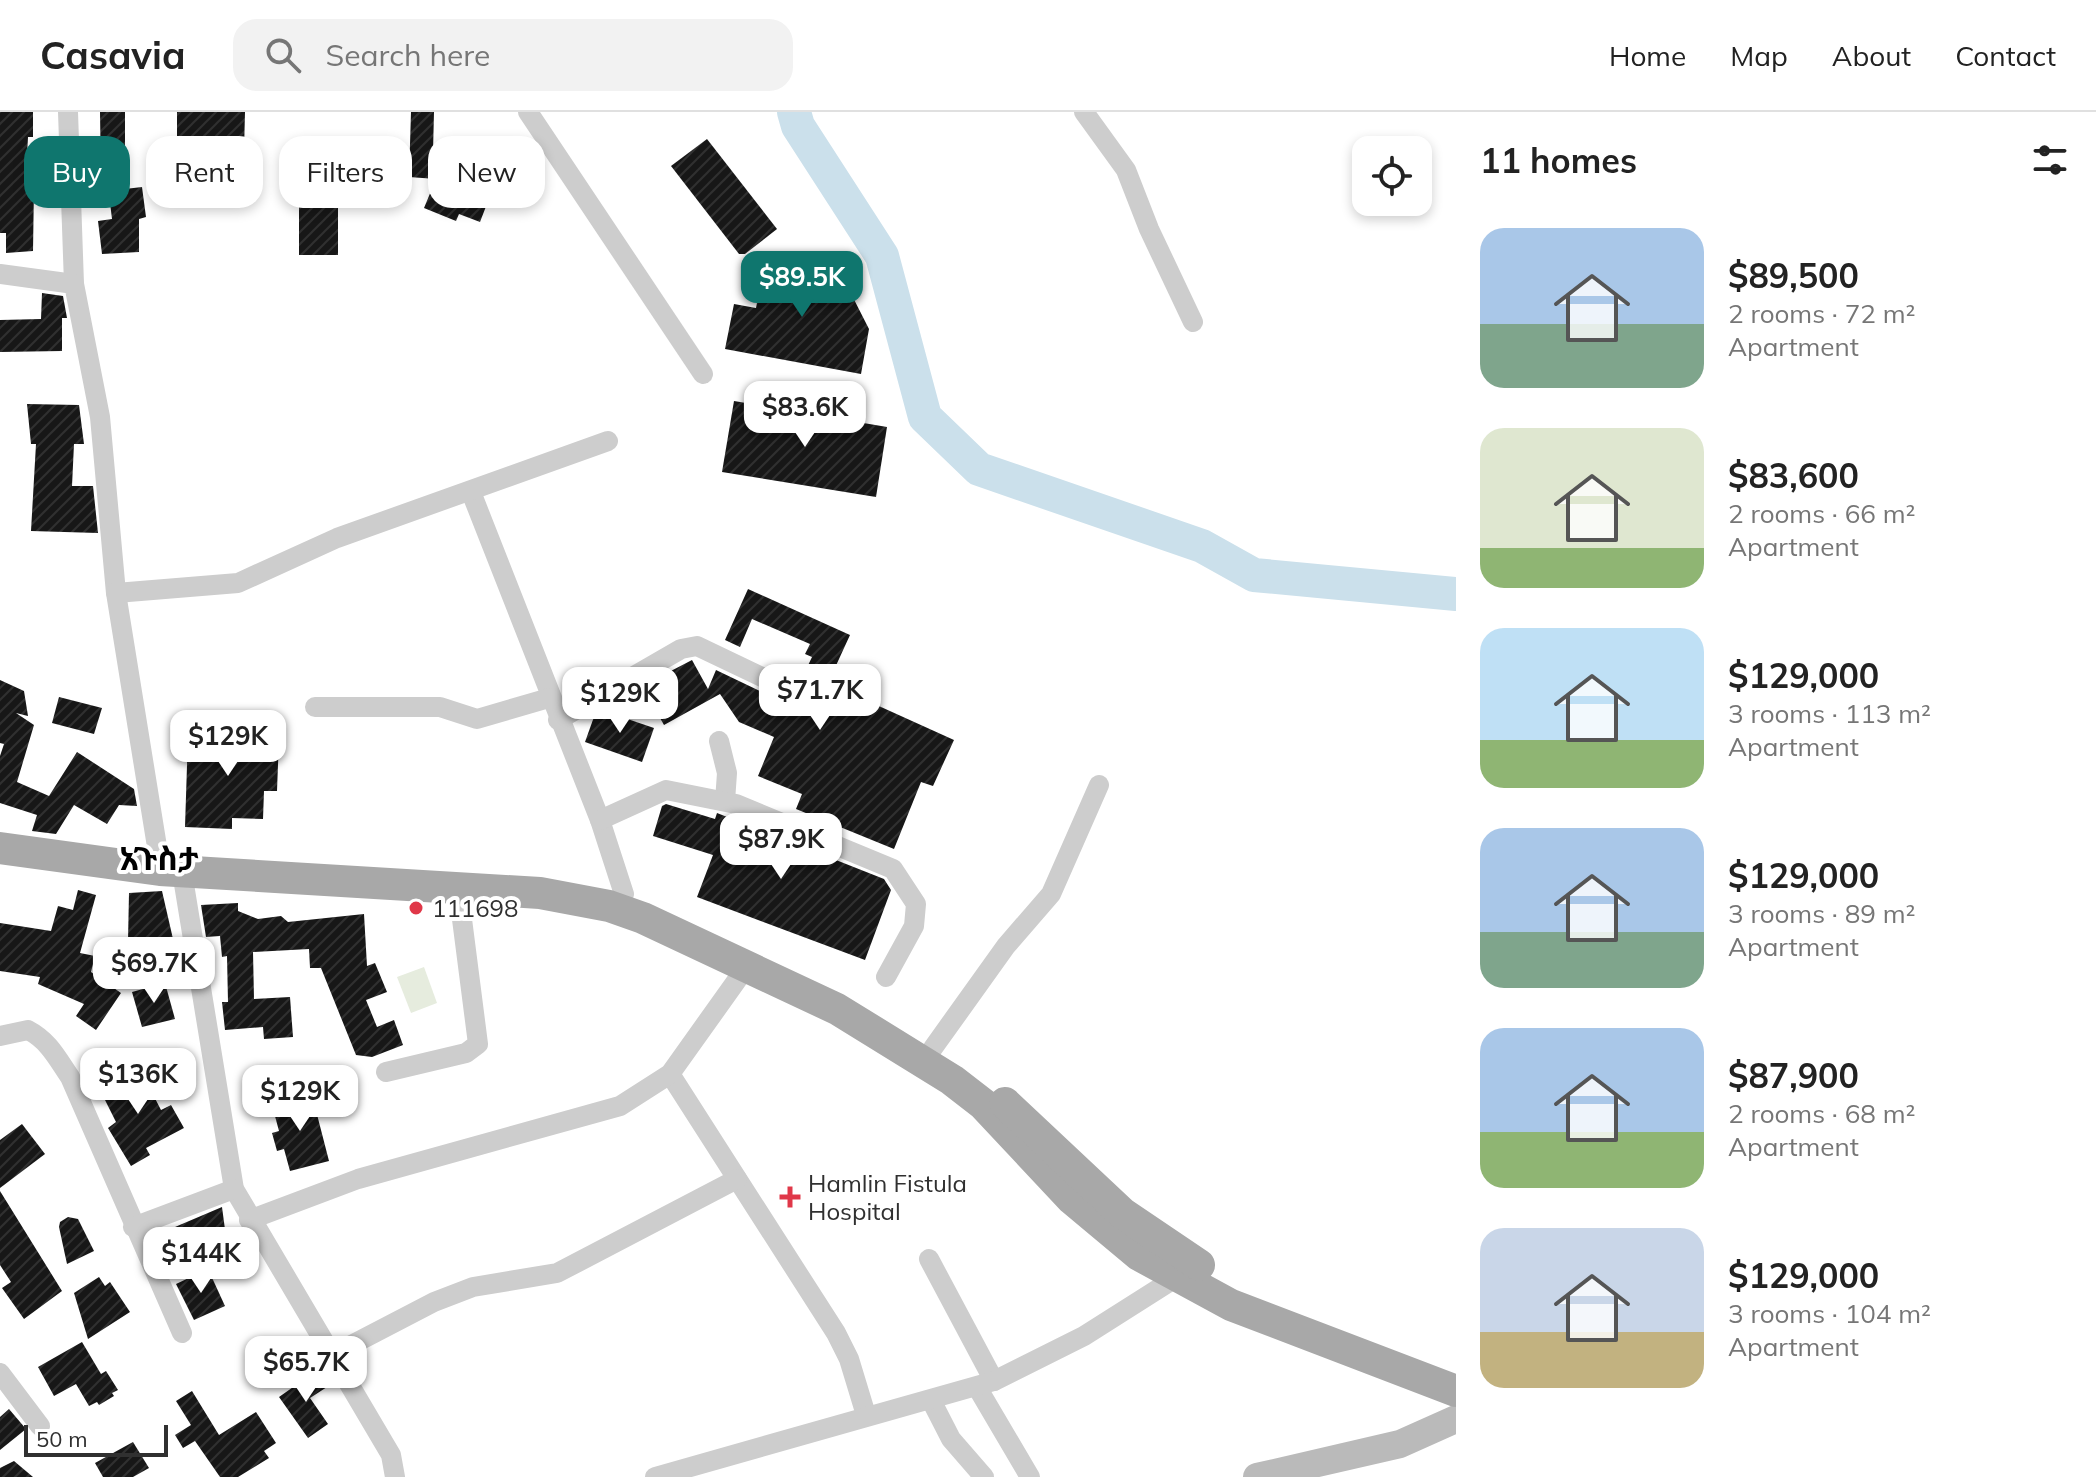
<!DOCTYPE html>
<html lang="en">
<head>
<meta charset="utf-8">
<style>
  :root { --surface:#fff; --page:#f2f2f2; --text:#222; --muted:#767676; --line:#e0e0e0; --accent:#0f766e }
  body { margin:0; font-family:Mulish,"Noto Sans Ethiopic",sans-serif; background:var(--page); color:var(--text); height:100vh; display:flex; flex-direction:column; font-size:30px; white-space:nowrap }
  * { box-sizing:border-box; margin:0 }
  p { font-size:26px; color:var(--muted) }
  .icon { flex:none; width:44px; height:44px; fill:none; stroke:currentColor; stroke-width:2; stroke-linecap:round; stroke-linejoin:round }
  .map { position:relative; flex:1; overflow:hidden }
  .details { display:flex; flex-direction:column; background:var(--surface); width:640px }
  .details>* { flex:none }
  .guide { position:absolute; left:24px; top:24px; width:760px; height:72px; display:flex; gap:16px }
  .controls { position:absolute; left:1352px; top:24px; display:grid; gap:16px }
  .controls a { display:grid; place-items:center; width:80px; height:80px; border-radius:16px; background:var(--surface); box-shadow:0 4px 12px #0003; font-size:40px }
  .scale { position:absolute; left:24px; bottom:20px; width:144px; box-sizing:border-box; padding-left:8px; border:4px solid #303030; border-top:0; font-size:22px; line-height:28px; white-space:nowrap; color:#303030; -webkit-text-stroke:6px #fff; paint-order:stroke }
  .price { position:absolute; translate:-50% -68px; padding:0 18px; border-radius:16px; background:#fff; color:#222; font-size:26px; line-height:52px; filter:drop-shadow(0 2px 4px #0008) }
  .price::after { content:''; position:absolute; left:50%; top:48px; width:24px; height:18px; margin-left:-12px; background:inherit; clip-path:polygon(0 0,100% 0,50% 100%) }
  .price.active { background:var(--accent); color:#fff }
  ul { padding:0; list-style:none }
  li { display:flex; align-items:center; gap:24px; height:200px; padding:0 24px }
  li span { display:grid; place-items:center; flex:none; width:224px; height:160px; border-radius:24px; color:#555 }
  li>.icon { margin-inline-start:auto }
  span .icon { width:96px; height:96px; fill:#fffc; stroke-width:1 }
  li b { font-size:34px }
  h2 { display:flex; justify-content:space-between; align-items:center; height:96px; padding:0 24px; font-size:34px }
  .pill { padding:0 28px; border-radius:24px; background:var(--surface); box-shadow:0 4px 12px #0003; font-size:28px; line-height:72px }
  .pill.active { background:var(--accent); color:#fff }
  header { display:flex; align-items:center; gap:48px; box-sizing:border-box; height:112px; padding:0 40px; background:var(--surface); border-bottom:2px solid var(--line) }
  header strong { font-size:38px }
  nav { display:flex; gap:44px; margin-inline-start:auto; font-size:28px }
  .search { width:560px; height:72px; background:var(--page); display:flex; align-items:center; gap:20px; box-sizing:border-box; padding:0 28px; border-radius:24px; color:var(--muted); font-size:30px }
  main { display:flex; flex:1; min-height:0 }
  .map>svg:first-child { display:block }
</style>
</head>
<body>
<header>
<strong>Casavia</strong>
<div class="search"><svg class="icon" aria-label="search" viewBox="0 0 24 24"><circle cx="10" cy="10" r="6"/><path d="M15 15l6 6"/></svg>Search here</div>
<nav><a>Home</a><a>Map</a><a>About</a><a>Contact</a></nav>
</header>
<main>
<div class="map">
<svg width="1456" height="1365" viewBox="0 0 1456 1365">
  <defs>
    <pattern id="building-hatch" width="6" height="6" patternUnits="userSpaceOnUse" patternTransform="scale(2)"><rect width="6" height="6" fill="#171717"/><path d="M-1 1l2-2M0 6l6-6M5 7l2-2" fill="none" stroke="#303030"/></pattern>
  </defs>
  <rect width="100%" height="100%" fill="#fff"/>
  <!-- pitch -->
  <polygon fill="#e6ecde" points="424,855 437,891 411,901 397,865"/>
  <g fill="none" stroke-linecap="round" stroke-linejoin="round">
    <!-- river -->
    <polyline stroke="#cbe0eb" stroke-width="34" points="794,0 798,14 882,144 925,305 979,357 1202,434 1254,463 1456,482"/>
  </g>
  <!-- building -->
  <g fill="url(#building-hatch)">
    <polygon points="0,0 33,0 33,25 28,25 26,64 30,64 30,75 34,74 33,139 6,141 6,121 0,121"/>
    <polygon points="100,0 125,0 125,77 142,75 146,105 139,107 139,140 102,142 98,109 112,107 107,66 101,66"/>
    <polygon points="177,0 245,0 244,39 177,34"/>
    <polygon points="411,0 434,0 433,40 459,50 451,69 490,84 480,110 459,102 456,109 424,96 436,67 409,65"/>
    <polygon points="707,27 777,117 745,142 739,142 671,54"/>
    <polygon points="234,55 258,56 257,75 233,75"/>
    <polygon points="310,56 325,56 325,74 338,74 338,143 299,143 299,74 310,74"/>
    <polygon points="766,144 839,158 869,217 861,262 725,237 734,192 756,196"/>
    <polygon points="42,181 63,184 67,206 62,206 62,239 0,240 0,208 41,207"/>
    <polygon points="734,289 887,315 876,385 722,360"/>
    <polygon points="27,292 79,293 84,332 74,332 72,374 93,374 98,421 31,419 36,332 31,332"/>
    <polygon points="748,477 850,523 828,571 954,628 933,674 921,670 894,737 796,697 802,682 758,664 774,625 739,610 720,582 664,613 642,574 692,548 708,577 716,558 781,589 814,599 825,574 803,564 812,545 805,542 810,532 752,507 740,535 725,528"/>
    <polygon points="0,568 24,579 28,604 16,601 34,613 17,670 49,684 77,640 134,677 137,694 119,693 107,712 74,693 56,722 32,719 37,703 0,691 0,644 4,632 0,631"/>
    <polygon points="59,585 102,596 94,622 52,611"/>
    <polygon points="601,598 654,616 642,650 585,630 595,602"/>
    <polygon points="204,617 219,617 218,624 279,626 277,679 264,679 263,707 232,706 232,717 185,715 188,623 204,623"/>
    <polygon points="666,692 715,707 717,701 884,767 891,778 865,848 697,785 713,743 653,724 662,694"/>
    <polygon points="78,778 96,783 80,841 95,844 91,860 121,881 96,918 76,904 84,892 38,872 40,865 0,859 0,811 51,819 58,794 73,798"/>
    <polygon points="162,779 173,827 128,829 129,781"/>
    <polygon points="238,791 238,799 258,807 281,804 288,810 364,802 367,854 375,851 387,880 366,888 377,915 394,908 403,933 372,945 356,943 321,856 310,856 309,837 253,840 254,887 290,885 293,925 264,927 263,915 225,918 222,890 228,890 227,844 222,845 220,824 206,825 201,793"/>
    <polygon points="165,871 175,907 142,915 132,880"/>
    <polygon points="130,956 135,967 143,963 161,998 171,993 184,1016 146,1036 150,1043 131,1054 108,1016 116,1010 102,982 110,978 105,968"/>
    <polygon points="312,983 329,1049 290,1059 284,1037 277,1039 272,1021 279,1019 272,993"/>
    <polygon points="22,1012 45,1042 0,1076 0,1028"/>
    <polygon points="0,1079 62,1179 24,1207 2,1176 11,1170 0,1153"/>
    <polygon points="222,1095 226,1125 198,1136 203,1148 178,1138 175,1115"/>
    <polygon points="68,1105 78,1107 94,1139 67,1152 59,1115 60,1110"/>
    <polygon points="208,1157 225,1194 194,1208 176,1172"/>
    <polygon points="99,1165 105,1174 110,1170 130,1200 88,1227 74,1181"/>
    <polygon points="82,1230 101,1262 106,1259 118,1278 112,1281 114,1284 99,1293 97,1290 89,1294 76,1272 54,1284 38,1255"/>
    <polygon points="316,1259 327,1275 310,1286 328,1312 308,1326 279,1285"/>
    <polygon points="192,1279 219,1323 256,1300 276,1331 264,1339 269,1346 238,1365 220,1365 195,1329 183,1336 175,1323 191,1313 176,1289"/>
    <polygon points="9,1297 26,1317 0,1338 0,1305"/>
    <polygon points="133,1330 149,1356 133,1365 103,1365 95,1351"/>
    <polygon points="14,1349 33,1365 0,1365 0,1356"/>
  </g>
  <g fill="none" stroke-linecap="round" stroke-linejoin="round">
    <!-- street -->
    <g stroke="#cdcdcd" stroke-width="20">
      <polyline points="68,0 74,172"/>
      <polyline points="528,0 703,262"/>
      <polyline points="1084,0 1126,58 1149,117 1193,210"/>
      <polyline points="0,162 74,172 100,305 116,481 159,747"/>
      <polyline points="471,380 600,708 624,782"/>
      <polyline points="116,481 238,471 337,426 608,329"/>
      <polyline points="315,595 440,595 477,607 549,586"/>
      <polyline points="558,608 681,537 697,534 787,577"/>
      <polyline points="719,629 727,661 725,689"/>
      <polyline points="600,708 666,678 736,692 893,757 916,792 914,814 886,865"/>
      <polyline points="182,760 234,1077 391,1343 395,1365"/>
      <path d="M0 924 28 918C49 929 57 946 70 965L182 1221"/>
      <polyline points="933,936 1006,834 1051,782 1099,673"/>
      <polyline points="386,960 466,941 478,932 458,776"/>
      <polyline points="670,962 836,1221 849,1247 866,1303"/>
      <polyline points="249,1108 358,1067 620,994 670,962 747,854"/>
      <polyline points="133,1115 234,1077"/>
      <polyline points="929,1147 994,1269"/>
      <polyline points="334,1242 434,1190 473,1175 557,1161 737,1067"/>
      <polyline points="0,1261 40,1314"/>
      <polyline points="977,1275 1030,1365"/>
      <polyline points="931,1288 951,1327 984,1365"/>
      <polyline points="655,1365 994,1269 1084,1224 1177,1165 1180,1156"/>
    </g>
    <!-- secondary -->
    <polyline stroke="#bababa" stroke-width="28" points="1257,1365 1400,1332 1456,1307"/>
    <!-- primary -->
    <g stroke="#a8a8a8" stroke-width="32">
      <polyline points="0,736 160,758 540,781 609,794 643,806 837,897 952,968 983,992 1072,1087 1139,1143 1231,1193 1456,1279"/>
      <polyline points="1005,991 1122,1101 1199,1153"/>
    </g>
  </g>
  <!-- markers -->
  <g fill="#e03849" stroke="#fff" stroke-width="3">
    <circle cx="416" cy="796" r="8"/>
    <path d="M786 1073h8v8h8v8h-8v8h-8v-8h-8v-8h8z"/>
  </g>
  <g text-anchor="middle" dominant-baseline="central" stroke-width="8" stroke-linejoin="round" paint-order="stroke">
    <!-- poi labels -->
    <g font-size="24" fill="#303030" stroke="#fff" text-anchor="start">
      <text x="432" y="796">111698</text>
      <text x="808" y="1071">Hamlin Fistula<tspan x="808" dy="28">Hospital</tspan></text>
    </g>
    <!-- district labels -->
    <g font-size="32" font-weight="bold" fill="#000" stroke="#fff">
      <text x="159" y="746">አጉስታ</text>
    </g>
  </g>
</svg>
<div class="controls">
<a><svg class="icon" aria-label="locate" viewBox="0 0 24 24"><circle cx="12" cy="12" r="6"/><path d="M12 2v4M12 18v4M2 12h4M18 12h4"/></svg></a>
</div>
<div class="scale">50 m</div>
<b class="price active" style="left:802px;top:207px">$89.5K</b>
<b class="price" style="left:805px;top:337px">$83.6K</b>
<b class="price" style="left:820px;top:620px">$71.7K</b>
<b class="price" style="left:620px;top:623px">$129K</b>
<b class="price" style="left:228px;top:666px">$129K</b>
<b class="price" style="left:781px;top:769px">$87.9K</b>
<b class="price" style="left:154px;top:893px">$69.7K</b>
<b class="price" style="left:138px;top:1004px">$136K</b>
<b class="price" style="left:300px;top:1021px">$129K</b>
<b class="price" style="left:201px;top:1183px">$144K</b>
<b class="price" style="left:306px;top:1292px">$65.7K</b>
<div class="guide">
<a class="pill active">Buy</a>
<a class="pill">Rent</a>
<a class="pill">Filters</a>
<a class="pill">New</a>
</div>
</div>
<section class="details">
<h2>11 homes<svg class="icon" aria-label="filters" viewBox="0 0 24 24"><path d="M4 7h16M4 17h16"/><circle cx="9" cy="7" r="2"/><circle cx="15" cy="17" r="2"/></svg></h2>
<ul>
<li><span style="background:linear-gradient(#a9c7e8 60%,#7fa58c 0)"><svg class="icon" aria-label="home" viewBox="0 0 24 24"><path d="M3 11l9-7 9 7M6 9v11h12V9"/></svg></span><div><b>$89,500</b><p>2 rooms · 72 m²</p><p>Apartment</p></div></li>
<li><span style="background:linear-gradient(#dfe7d0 75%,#8fb573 0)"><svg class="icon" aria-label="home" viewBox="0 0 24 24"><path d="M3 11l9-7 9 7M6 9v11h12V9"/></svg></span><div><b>$83,600</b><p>2 rooms · 66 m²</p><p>Apartment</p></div></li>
<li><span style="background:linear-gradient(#bfe0f5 70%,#8fb573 0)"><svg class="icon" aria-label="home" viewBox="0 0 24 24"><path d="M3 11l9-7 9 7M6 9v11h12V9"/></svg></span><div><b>$129,000</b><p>3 rooms · 113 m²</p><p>Apartment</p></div></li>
<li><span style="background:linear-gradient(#a9c7e8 65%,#7fa58c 0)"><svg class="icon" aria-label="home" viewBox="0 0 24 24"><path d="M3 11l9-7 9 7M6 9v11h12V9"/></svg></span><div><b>$129,000</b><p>3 rooms · 89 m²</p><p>Apartment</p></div></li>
<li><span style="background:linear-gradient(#a9c7e8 65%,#8fb573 0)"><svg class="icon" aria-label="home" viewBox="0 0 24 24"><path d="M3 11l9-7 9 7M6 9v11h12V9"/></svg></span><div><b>$87,900</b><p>2 rooms · 68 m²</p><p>Apartment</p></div></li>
<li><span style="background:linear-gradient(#c9d6e8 65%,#c2b280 0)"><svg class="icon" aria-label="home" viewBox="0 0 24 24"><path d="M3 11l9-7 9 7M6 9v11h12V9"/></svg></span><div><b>$129,000</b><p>3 rooms · 104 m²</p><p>Apartment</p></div></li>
</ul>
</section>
</main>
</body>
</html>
